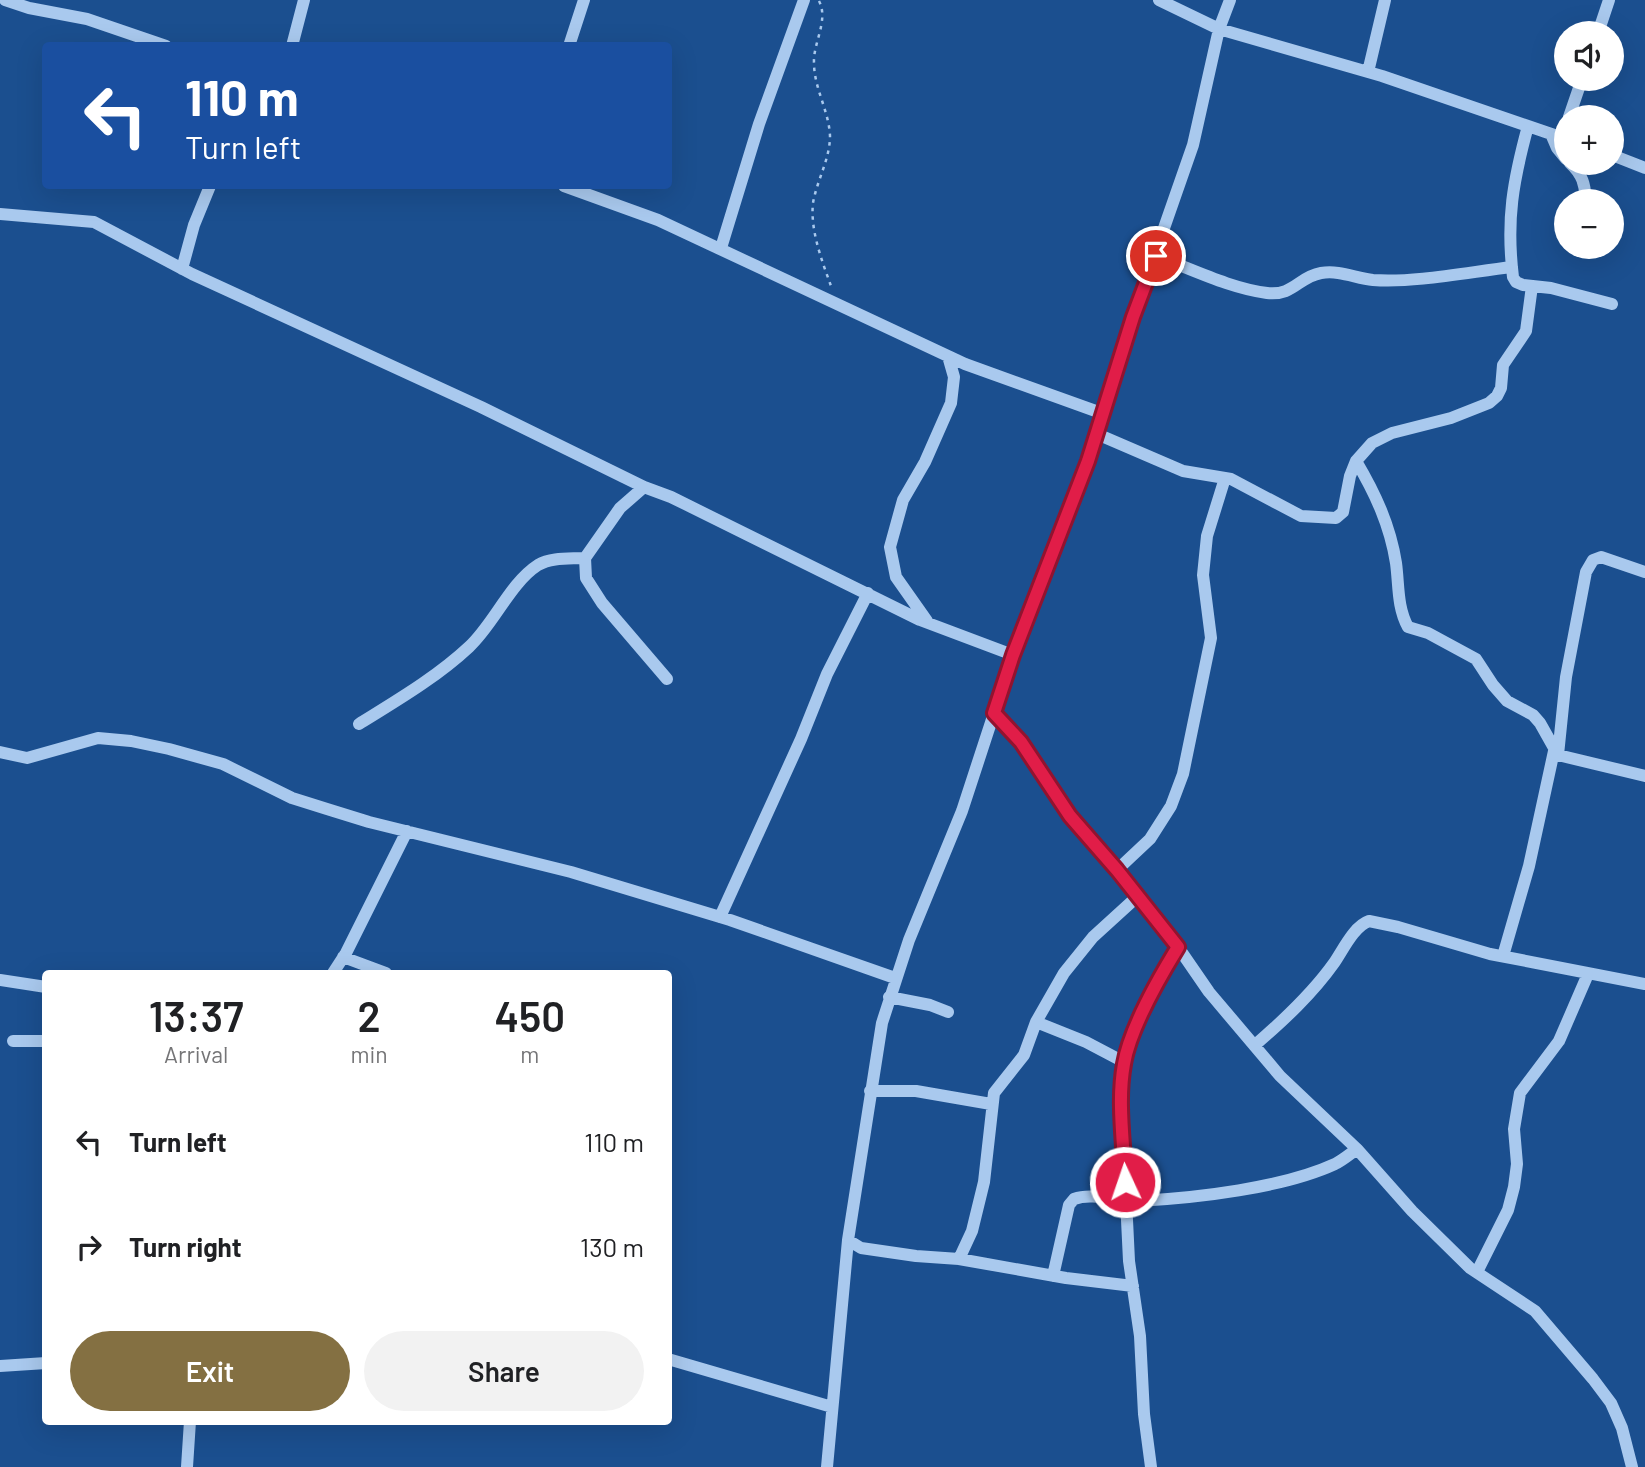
<!DOCTYPE html>
<html lang="en">
<head>
<meta charset="utf-8">
<style>
  :root { --surface:#fff; --page:#f2f2f2; --text:#202124; --muted:#757577; --accent:#847042 }
  body { margin:0; font-family:Barlow,sans-serif; background:var(--page); color:var(--text); height:100vh; display:flex; flex-direction:column; font-size:26px; white-space:nowrap }
  * { box-sizing:border-box; margin:0 }
  p { font-size:23px; color:var(--muted) }
  .icon { flex:none; width:38px; height:38px; fill:none; stroke:currentColor; stroke-width:2; stroke-linecap:round; stroke-linejoin:round }
  .map { position:relative; flex:1; overflow:hidden }
  .panel { position:absolute; left:42px; top:970px; width:630px; height:455px; display:flex; flex-direction:column; background:var(--surface); border-radius:7px; box-shadow:0 7px 28px #0002 }
  .panel>* { flex:none }
  .hud { position:absolute; left:42px; top:42px; width:630px; height:147px; border-radius:7px; box-shadow:0 7px 28px #0002; background:#1a4fa0; color:#fff; overflow:hidden }
  .tools { position:absolute; left:1554px; top:21px; display:grid; gap:14px }
  .tools a { display:grid; place-items:center; width:70px; height:70px; border-radius:50%; background:var(--surface); box-shadow:0 7px 28px #0002; font-size:35px }
  .pin { position:absolute; display:grid; place-items:center; width:60px; height:60px; color:#fff; margin:-30px; border:4px solid #fff; border-radius:50%; box-shadow:0 2px 7px #0007 }
  .me { position:absolute; width:77px; margin:-38px; rotate:357deg; stroke-linejoin:round; filter:drop-shadow(0 0 5px #0008) }
  .turn { display:flex; align-items:center; gap:24px; height:147px; padding:0 28px; font-size:32px }
  .turn .icon { width:91px; height:91px; stroke-width:2.5 }
  .turn b { display:block; font-size:49px; line-height:60px }
  .eta { display:flex; justify-content:space-evenly; align-items:center; height:119px; text-align:center }
  .eta b { font-size:42px; font-weight:600; line-height:49px }
  .cta { display:flex; gap:14px; margin-top:auto; padding:14px 28px }
  .cta a { flex:1; height:80px; border-radius:42px; background:var(--accent); color:#fff; font-size:28px; font-weight:600; line-height:80px; text-align:center }
  .cta a+a { background:var(--page); color:var(--text) }
  ul { padding:0; list-style:none }
  li { display:flex; align-items:center; gap:21px; height:105px; padding:0 28px }
  li div { flex:1 }
  li b { display:block; font-size:26px }
  li em { font-style:normal }
  .map>svg:first-child { display:block }
  .lines { fill:none; stroke-linecap:round; stroke-linejoin:round }
  .path { stroke:#a9c9ee; stroke-width:2.5; stroke-dasharray:3.5 5; stroke-linecap:butt }
  .minor { stroke:#a9c9ee; stroke-width:12 }
  .route-casing { stroke:#92132f; stroke-width:18 }
  .route { stroke:#e11d48; stroke-width:12 }
</style>
</head>
<body>
<div class="map">
<svg width="1645" height="1467" viewBox="0 0 1645 1467">
  <rect width="100%" height="100%" fill="#1b4f8f"/>
  <g class="lines">
    <path class="path" d="M819,1C829,20 813,43 814,63C814,88 829,111 830,136C830,159 817,180 813,203C810,230 822,261 831,286"/>
    <path class="minor" d="M5,0L29,8L87,19L166,46
      M1159,0L1219,29L1382,76L1566,139
      M1598,33L1609,0
      M292,46L304,0
      M569,46L584,0
      M1368,72L1385,0
      M1569,117L1582,79
      M1528,126C1513,181 1506,220 1513,277L1516,282L1523,285L1551,288L1612,304
      M1551,134L1557,148L1566,159
      M1612,155L1645,168
      M1570,163C1582,174 1586,185 1585,201
      M564,186L658,220L965,364L1104,414
      M0,214L94,222L192,274L481,407L644,487L671,497L920,620L1013,655
      M721,248L759,124L804,0
      M1156,256C1192,269 1229,288 1267,293C1294,296 1298,277 1321,273C1340,270 1355,278 1373,280C1415,283 1469,272 1512,267
      M182,269L194,225L210,186
      M1097,434L1183,471L1231,479L1301,516L1336,518L1343,512L1350,476L1356,461L1372,443L1392,433L1451,418L1489,403L1497,396L1501,388L1503,365L1526,331L1532,286
      M1356,461C1375,493 1390,525 1396,563C1399,585 1397,607 1408,627L1428,633L1476,659L1493,685L1507,701L1533,715L1540,723L1558,755L1645,776
      M644,487L620,508L585,558L586,578L602,603L667,679
      M927,621L896,577L890,547L903,500L925,462L951,403L954,377L948,356
      M994,713L1021,742L1070,816L1117,870L1178,947L1209,992L1280,1076L1357,1149L1412,1211L1470,1268L1535,1311L1593,1379L1611,1403L1622,1428L1632,1467
      M359,724C396,701 437,677 469,647C494,624 510,583 538,565C552,557 569,559 585,558
      M0,752L27,758L98,738L131,741L169,749L223,764L292,798L327,809L369,822L571,872L730,920L895,978
      M1558,755L1566,677L1586,572L1593,560L1601,557L1645,572
      M1117,870L1150,839L1171,806L1183,774L1211,638L1203,575L1207,536L1225,478
      M720,917L801,739L827,674L868,593
      M1503,956L1529,866L1554,751
      M343,957L386,973
      M333,973L346,953L407,831
      M0,980L46,987
      M889,997L930,1005L948,1012
      M1036,1022L1086,1042L1124,1062
      M13,1041H46
      M1255,1045C1284,1020 1312,994 1334,963C1343,950 1354,926 1369,921L1398,927L1490,954L1645,984
      M870,1091H916L991,1104
      M848,1240L861,1248L916,1256L959,1259L1066,1278L1133,1286
      M959,1259L972,1231L984,1182L994,1093L1024,1055L1036,1022L1064,973L1093,937L1138,896
      M1477,1272L1508,1210L1514,1187L1517,1164L1514,1129L1520,1093L1559,1041L1588,974
      M1053,1276L1069,1205L1074,1199C1093,1192 1118,1202 1138,1201C1196,1198 1283,1188 1335,1164C1343,1160 1350,1154 1357,1149
      M668,1359L832,1407
      M0,1366L46,1363
      M187,1467L190,1421
      M827,1467L848,1240L882,1023L909,940L962,811L1013,655L1088,462L1133,317L1193,145L1219,29L1230,0
      M1151,1467L1144,1414L1140,1336L1129,1261L1121,1096L1124,1062L1138,1026L1155,985L1178,947"/>
  </g>
  <g class="lines">
    <defs>
      <path id="route" d="M1125,1182C1124,1143 1117,1102 1124,1064C1130,1028 1159,978 1178,947L1117,870L1070,816L1021,742L994,713L1013,655L1088,461L1133,317L1156,256"/>
    </defs>
    <use href="#route" class="route-casing"/>
    <use href="#route" class="route"/>
  </g>
</svg>
<div class="tools">
<a><svg class="icon" aria-label="sound" viewBox="0 0 24 24"><path d="M4 9h4l5-4v14l-5-4H4zM17 9q2 3 0 6"/></svg></a>
<a>+</a>
<a>−</a>
</div>
<div class="pin" style="left:1156px;top:256px;background:#d93025"><svg class="icon" aria-label="arrive" viewBox="0 0 24 24"><path d="M6 21V4h12l-3 4 3 4H6"/></svg></div>
<svg class="me" style="left:1125px;top:1182px" viewBox="-20 -20 40 40"><circle r="17" fill="#e11d48" stroke="#fff" stroke-width="3"/><path d="M0-11L8 9 0 5-8 9z" fill="#fff"/></svg>
<div class="hud">
<div class="turn"><svg class="icon" aria-label="left" viewBox="0 0 24 24"><path d="M17 20v-9H6M10 6l-5 5 5 5"/></svg><div><b>110 m</b>Turn left</div></div>
</div>
<section class="panel">
<div class="eta">
<div><b>13:37</b><p>Arrival</p></div>
<div><b>2</b><p>min</p></div>
<div><b>450</b><p>m</p></div>
</div>
<ul>
<li><svg class="icon" aria-label="left" viewBox="0 0 24 24"><path d="M17 20v-9H6M10 6l-5 5 5 5"/></svg><div><b>Turn left</b></div><em>110 m</em></li>
<li><svg class="icon" aria-label="right" viewBox="0 0 24 24"><path d="M7 20v-9h11M14 6l5 5-5 5"/></svg><div><b>Turn right</b></div><em>130 m</em></li>
</ul>
<div class="cta"><a>Exit</a><a>Share</a></div>
</section>
</div>
</body>
</html>
